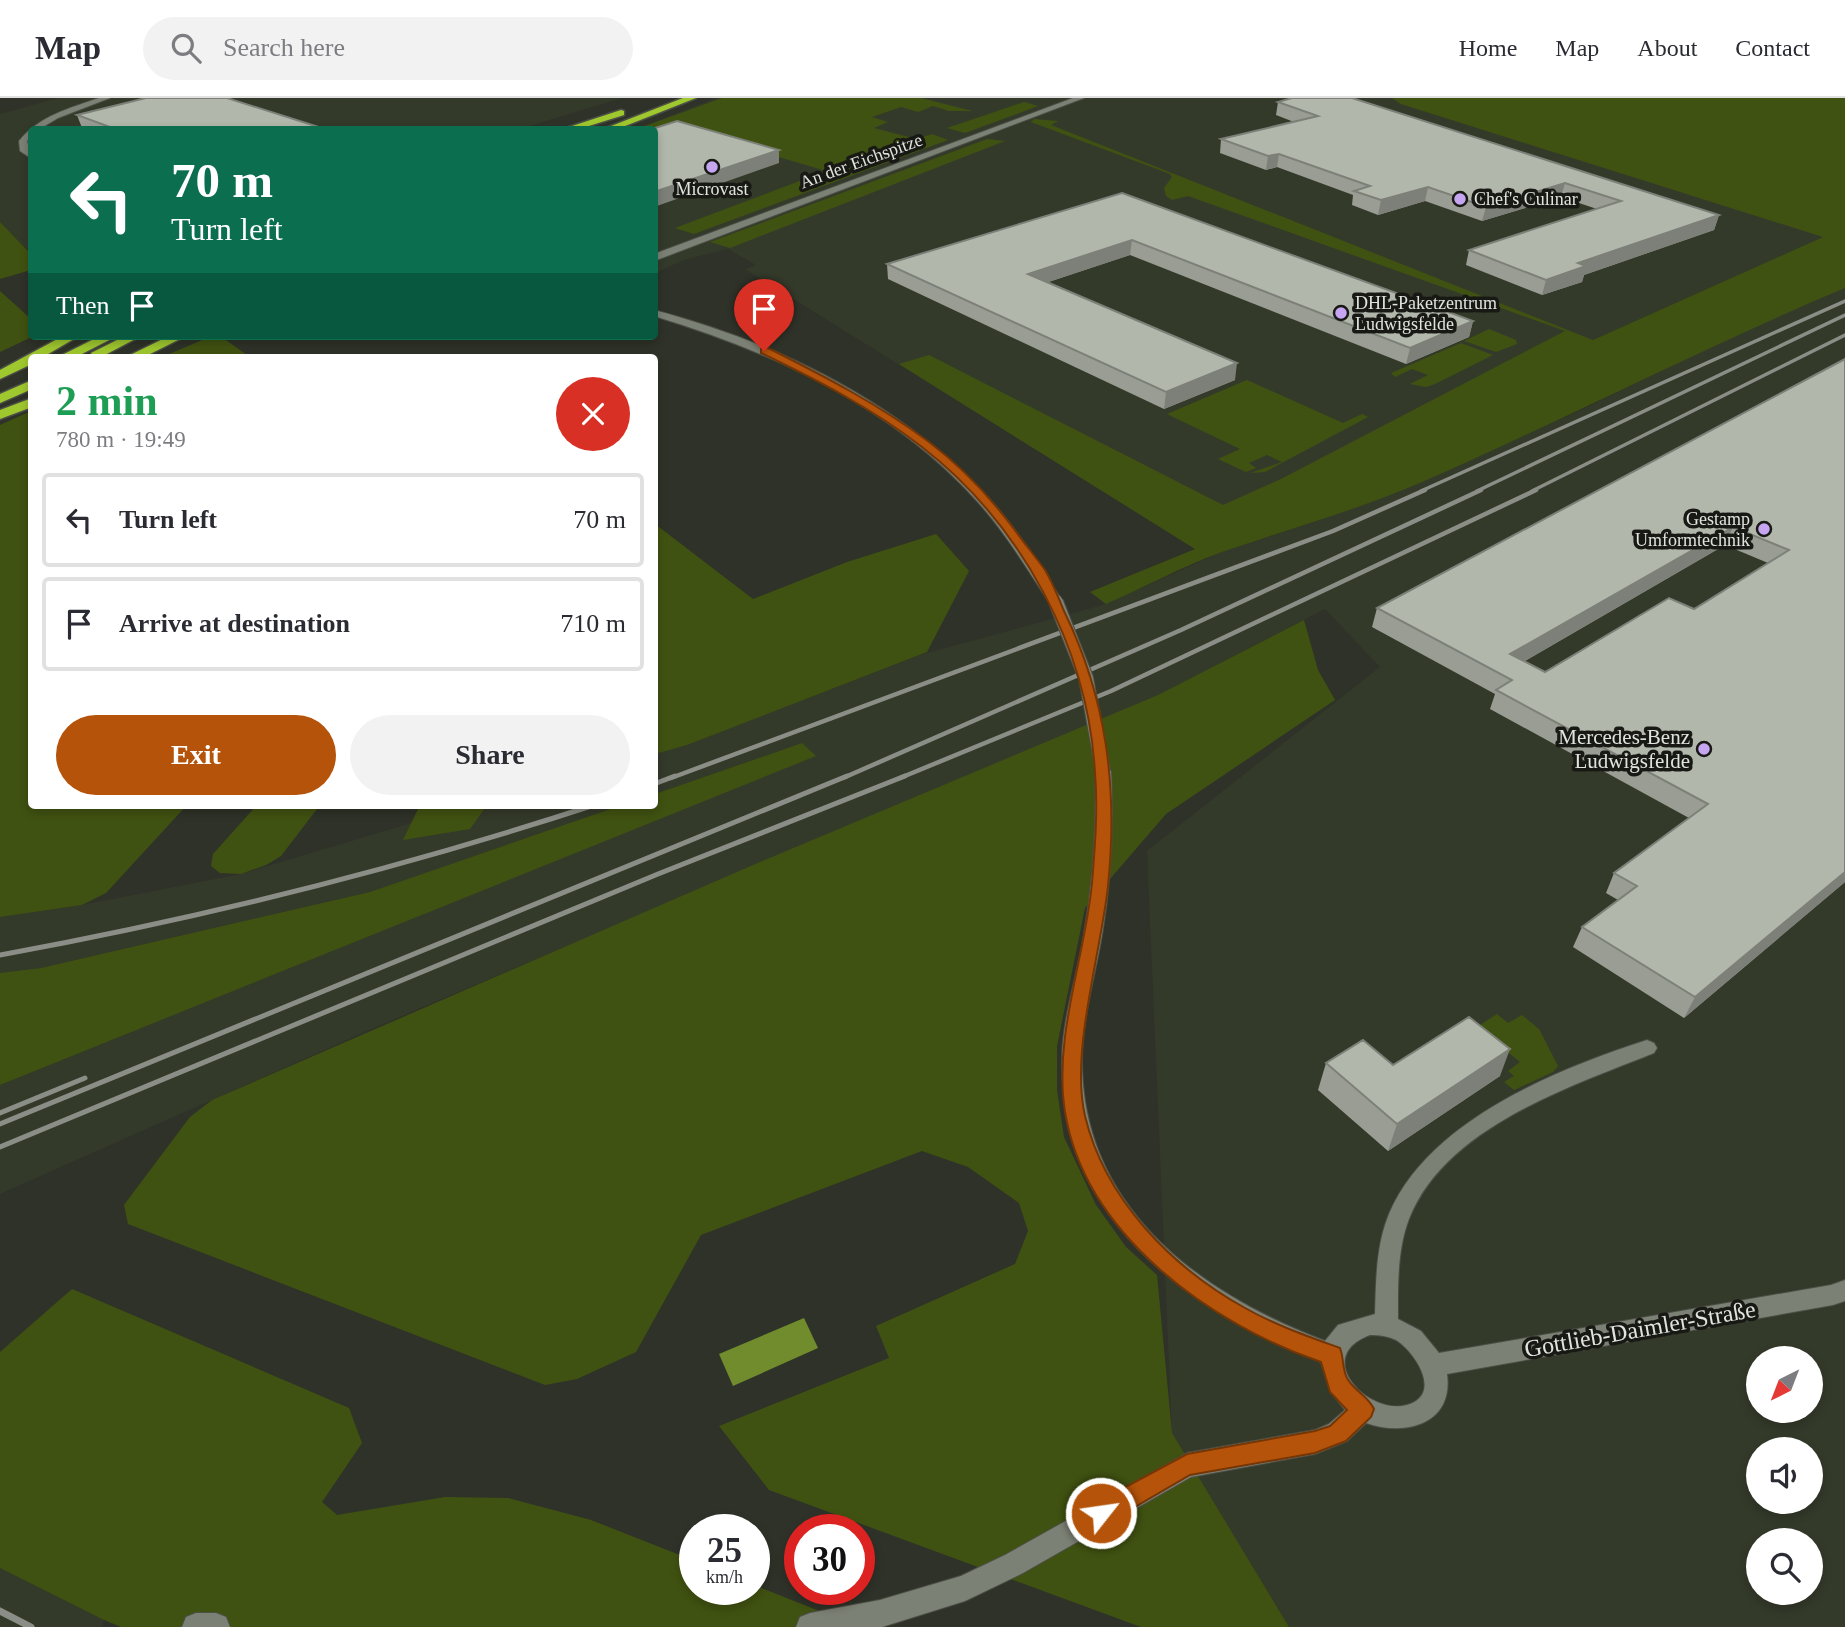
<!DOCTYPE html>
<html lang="en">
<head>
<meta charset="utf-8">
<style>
  :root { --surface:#fff; --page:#f2f2f3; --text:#2b2b33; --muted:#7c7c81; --line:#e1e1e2; --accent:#b45309 }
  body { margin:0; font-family:Georgia,serif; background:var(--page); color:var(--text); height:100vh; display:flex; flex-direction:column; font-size:26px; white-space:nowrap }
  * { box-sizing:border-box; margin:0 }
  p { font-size:23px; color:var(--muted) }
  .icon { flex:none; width:38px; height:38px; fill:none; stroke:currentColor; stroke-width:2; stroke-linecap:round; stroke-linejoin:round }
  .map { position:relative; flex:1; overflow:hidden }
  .side { position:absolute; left:28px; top:256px; width:630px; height:455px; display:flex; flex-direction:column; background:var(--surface); border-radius:7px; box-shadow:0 4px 10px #0003 }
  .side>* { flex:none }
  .top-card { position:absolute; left:28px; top:28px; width:630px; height:214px; border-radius:7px; box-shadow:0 4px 10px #0003; background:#0b6e4f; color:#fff; overflow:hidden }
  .needle { width:46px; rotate:222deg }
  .buttons { position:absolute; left:1746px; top:1248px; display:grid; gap:14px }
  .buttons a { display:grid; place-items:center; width:77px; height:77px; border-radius:50%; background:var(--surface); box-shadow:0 4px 10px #0003; font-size:35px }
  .speed { position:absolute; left:679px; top:1416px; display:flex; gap:14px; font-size:35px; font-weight:700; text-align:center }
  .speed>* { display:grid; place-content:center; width:91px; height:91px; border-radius:50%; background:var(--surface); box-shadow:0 4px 10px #0003; line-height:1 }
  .speed small { font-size:18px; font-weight:400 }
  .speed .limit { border:10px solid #d22; background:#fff; color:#111 }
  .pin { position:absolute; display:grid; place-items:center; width:60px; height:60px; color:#fff; margin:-72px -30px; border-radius:50% 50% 50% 0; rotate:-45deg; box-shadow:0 0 7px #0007 }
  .pin .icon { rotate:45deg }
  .me { position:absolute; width:77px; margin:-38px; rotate:60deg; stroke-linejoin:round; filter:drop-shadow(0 0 5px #0008) }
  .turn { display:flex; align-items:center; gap:24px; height:147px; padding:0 28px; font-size:32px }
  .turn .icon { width:91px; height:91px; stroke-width:2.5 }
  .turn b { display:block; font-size:49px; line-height:60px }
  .then { display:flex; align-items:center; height:66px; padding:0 28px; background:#0003; gap:14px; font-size:26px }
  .round { display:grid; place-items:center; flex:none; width:74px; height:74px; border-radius:37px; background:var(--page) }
  .headline { display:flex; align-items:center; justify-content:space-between; height:119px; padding:0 28px }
  h1 { font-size:42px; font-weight:600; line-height:52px; color:#1e9e55 }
  .cta { display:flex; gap:14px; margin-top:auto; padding:14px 28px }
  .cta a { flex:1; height:80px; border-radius:42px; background:var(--accent); color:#fff; font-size:28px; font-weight:600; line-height:80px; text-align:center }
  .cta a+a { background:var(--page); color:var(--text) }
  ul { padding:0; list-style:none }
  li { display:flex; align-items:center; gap:21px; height:94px; margin:0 14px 10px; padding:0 14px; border:4px solid var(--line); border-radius:7px }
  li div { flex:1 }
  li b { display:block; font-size:26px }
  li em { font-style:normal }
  header { display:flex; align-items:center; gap:42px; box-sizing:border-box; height:98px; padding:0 35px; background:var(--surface); border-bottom:2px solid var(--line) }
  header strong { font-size:33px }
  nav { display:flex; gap:38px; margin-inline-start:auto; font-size:24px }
  .search { width:490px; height:63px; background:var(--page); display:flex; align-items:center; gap:18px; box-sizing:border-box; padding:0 24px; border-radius:38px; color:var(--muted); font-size:26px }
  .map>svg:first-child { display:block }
  .built { fill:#343a2a; fill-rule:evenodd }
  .green { fill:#405211 }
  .water { fill:#708c2c }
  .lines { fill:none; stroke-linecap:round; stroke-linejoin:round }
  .street-casing { stroke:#4c4f46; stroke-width:2 }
  .highway-casing { stroke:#4c4f46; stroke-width:3 }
  .street { fill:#7c8175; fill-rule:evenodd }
  .highway { fill:#9fc82e; fill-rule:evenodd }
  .rail-far3 { stroke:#8b8e86; stroke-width:3.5 }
  .rail-far2 { stroke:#8b8e86; stroke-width:4.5 }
  .rail-far1 { stroke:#8b8e86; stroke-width:5 }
  .rail { stroke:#8b8e86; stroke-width:7 }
  .street-bridge-casing { stroke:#4c4f46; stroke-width:16; stroke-linecap:butt }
  .street-bridge { stroke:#7c8175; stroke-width:14 }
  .wall { fill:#999d93; fill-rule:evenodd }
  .shaded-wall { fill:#7d8078 }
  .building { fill:#b2b7ab; stroke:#7d8078; stroke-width:2; fill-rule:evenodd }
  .route { fill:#b45309; stroke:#753606; stroke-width:2 }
  .poi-dot { fill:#c6a6f0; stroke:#181915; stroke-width:2.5 }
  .labels { text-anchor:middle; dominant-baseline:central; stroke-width:7; stroke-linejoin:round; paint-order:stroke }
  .far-street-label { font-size:18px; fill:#e1e4de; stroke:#181915 }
  .far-poi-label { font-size:18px; fill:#e1e4de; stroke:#181915; text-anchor:start }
  .poi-label { font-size:21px; fill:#e1e4de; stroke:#181915; text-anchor:end }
  .near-street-label { font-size:24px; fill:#e1e4de; stroke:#181915 }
</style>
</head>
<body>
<header>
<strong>Map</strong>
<div class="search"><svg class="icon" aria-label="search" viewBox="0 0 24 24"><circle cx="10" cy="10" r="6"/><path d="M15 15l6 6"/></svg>Search here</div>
<nav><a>Home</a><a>Map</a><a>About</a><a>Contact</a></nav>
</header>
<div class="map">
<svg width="1845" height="1529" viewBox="0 0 1845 1529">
  <rect width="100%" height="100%" fill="#2f3228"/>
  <path class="built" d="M58,0H622L519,31L32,32L31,156L0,124V16Z
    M716,0H1845V129L1593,242L1195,451L745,171L756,167L728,151L684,162L655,175L654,32H633Z
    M1845,190V1529H1289L1172,1335L1147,753L1380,569L1325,511L1158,597L376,929L0,1096V987L815,658L802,645L655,696V656L687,647L920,557L1106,506L1219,455L1311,425L1418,385L1577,314L1750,230ZM1759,1260H1811V1312H1759ZM1759,1351H1811V1404H1759ZM1759,1442H1811V1494H1759Z
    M472,707H622L370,794L41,870L0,875V819L82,807L241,776Z
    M0,1470L104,1522L102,1529H0Z"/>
  <path class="green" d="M722,0H921L973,13H949L933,8L918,14L901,9L872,19L888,24L874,30L916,41L932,36L948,42L694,136L675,130L826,73L667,26L653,31L634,32Z
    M1392,0H1845V190C1702,250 1564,322 1422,384C1357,412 1289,431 1222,454C1183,468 1145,489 1106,506L1090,494L1195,451L899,266L929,257L1223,407L1281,381L1565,233L1188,98L1172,102L1166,98L1164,90L1172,79L1170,76L1031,24L1034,21L1058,23L1051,27L1593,242L1823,139L1401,6Z
    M1024,4L1038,8L965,35L947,30Z
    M987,41L1005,43L730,150L710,144Z
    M0,124L31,156V172L0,181Z
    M0,193L31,221L34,238L0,254Z
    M1489,231L1516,242L1517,246L1496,254L1464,243Z
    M212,238H220L250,259H162Z
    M1461,245L1493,257L1435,286L1426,289L1410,286L1428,277L1412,271L1395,279L1391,275Z
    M1247,282L1343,325L1362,316L1368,319L1265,374L1250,375L1282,364L1267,357L1249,365L1256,370L1246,374L1218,361L1240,351L1167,316Z
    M31,313L32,707H187L106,795L82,807L0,819V327Z
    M655,426L753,501L847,464L936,436L969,473L927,554L687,647L655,656Z
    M1304,522L1318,572L1335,602L1166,716L1085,810L1057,948V992L1064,1039L1096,1107L1126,1149L1157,1177L1172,1335L1289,1529H1141L769,1392L719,1328L889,1260L876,1228L1015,1166L1028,1133L1019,1105L968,1069L922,1053L701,1137L636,1254L577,1281L545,1287L128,1126L124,1107L190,1019L212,1002L760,764L1158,597Z
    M802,645L816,658L0,987V875L41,870L370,794L622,707H654L655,696Z
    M257,707H320L281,758L266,767L241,776L220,775L211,768L213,756Z
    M420,707H487L470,731L403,742Z
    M1497,916L1508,925L1522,917L1539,931L1558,968L1553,974L1514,992L1504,984L1514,978L1508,973L1520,964L1477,929Z
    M72,1191L349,1310L362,1345L322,1404L337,1417L445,1399L508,1400L591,1422L695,1463V1491H754V1487L860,1529H121L104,1522L0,1470V1254Z"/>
  <path class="water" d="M804,1220L818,1250L733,1288L719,1256Z"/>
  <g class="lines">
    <defs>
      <path id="street" d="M99,0H110L58,20L38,32H32V38L27,43L32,61L20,53L19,43C39,18 70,10 99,0Z
        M1073,0H1084L654,163V156Z
        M654,212C778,245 896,303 985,396C1016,429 1039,467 1063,504L1061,507H1051C1027,471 1006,435 977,403C892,308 775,255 654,218Z
        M1103,668L1111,673C1114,728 1111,783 1102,837C1095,878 1082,921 1082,963C1082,1110 1199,1195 1325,1243L1338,1227L1375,1216C1376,1183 1376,1147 1389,1116C1428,1023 1557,971 1647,942L1654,945L1657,950L1654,955C1570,989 1445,1029 1409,1121C1397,1152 1398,1188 1398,1221L1421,1233L1439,1255L1831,1187L1845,1182V1203L1833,1207L1447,1276C1454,1326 1405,1339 1366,1325L1347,1343L1315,1356L1191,1379L1023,1475L965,1503L882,1529H796L800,1519L810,1515L880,1502L961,1478L1005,1457L1187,1355L1315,1332L1329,1326L1345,1312L1331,1294L1321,1264C1186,1211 1061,1122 1062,963C1062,923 1076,882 1083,842C1093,786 1097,730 1095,673ZM1370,1237C1379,1237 1388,1238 1396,1242C1414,1253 1442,1294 1410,1306C1370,1321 1310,1259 1370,1237Z
        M196,1515H216L226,1519L230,1529H182L186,1519Z"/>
      <path id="highway" d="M683,0H696L615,32H601Z
        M621,12L624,13V17L576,32H560Z
        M63,238H79L43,259H32V266L0,281V272Z
        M100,238H117L76,259H58Z
        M125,238H141L103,258H93L91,255Z
        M169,238H186L144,259H126Z
        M32,282V291L0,305V296Z
        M32,300V309L0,321V312Z"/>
    </defs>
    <use href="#street" class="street-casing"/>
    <use href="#highway" class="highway-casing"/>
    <use href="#street" class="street"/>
    <use href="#highway" class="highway"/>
    <path class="rail-far3" d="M1421,393L1845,203
      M1477,393L1845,217
      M1532,393L1845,237"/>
    <path class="rail-far2" d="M671,680L1333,433L1425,392
      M843,680L1181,532L1481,392
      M900,680L1111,593L1536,392"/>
    <path class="rail-far1" d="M654,686L675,678
      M0,857C202,820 399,771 594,707
      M0,1015L85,980
      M0,1026L847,678
      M0,1049L658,776L905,678"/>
    <path class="rail" d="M0,1513L31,1529"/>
    <defs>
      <path id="street-bridge" d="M1056,504L1086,580L1103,673"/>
    </defs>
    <use href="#street-bridge" class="street-bridge-casing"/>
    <use href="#street-bridge" class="street-bridge"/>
  </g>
  <path class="wall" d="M1278,4L1719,117L1714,132L1584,177L1582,184L1542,197L1466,167L1469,152L1597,111L1561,99L1482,123L1425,103L1378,117L1352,107L1353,97L1277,69L1266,72L1220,55L1221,41L1294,24L1276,17Z
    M77,17L328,32H85L82,30Z
    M1122,95L1473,223L1469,239L1406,266L1130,157L1048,184L1235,282L1164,311L888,181L887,166Z
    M1845,261V784L1684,920L1573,849L1582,829L1618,802L1606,795L1614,775L1689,720L1490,611L1495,596L1372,529L1377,510ZM1725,447L1768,465L1694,511L1545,574L1525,563Z
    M1326,965L1393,967L1500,978L1388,1053L1318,992Z"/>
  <path class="shaded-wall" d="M779,52V65L654,109V94Z
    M1279,56L1277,69L1266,72L1268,58Z
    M1565,85L1561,99L1482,123L1486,109Z
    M1428,89L1425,103L1378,117L1381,102Z
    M1719,117L1714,132L1584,177L1582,184L1542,197L1546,182L1578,165Z
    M1132,142L1130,157L1028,191V176Z
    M1473,223L1469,239L1406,266L1410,250Z
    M1237,265L1235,282L1164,311L1166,294Z
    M1733,429L1725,447L1504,575L1510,556Z
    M1845,774V784L1684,920L1695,899Z
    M1510,951L1500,978L1388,1053L1397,1026Z"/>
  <path class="building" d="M146,0H227L328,32H118L77,17Z
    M1292,0H1352L1719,117L1578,165L1586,168L1546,182L1469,152L1621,103L1565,85L1486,109L1428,89L1381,102L1354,93L1370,88L1279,56L1268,58L1221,41L1318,18L1278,4Z
    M677,23L779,52L654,94V32H649Z
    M1122,95L1473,223L1410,250L1132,142L1028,176L1237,265L1166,294L887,166Z
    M1845,261V774L1695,899L1582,829L1637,788L1614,775L1708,706L1496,592L1512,582L1377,510ZM1733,429L1789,452L1694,511L1669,500L1545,574L1510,556Z
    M1469,919L1510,951L1397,1026L1326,965L1363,942L1393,967Z"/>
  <path class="route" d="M761,250H768C824,278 878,306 929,344C961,368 990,399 1014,431C1024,445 1035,458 1045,472C1053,485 1058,499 1064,513C1107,601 1118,691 1108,788C1101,855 1070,954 1085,1018C1105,1101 1171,1169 1245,1210C1275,1227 1307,1238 1340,1250C1344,1260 1342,1270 1347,1280C1354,1293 1368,1298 1374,1311L1371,1319L1346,1343L1315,1355L1190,1377L1109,1424L1101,1427L1092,1424L1089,1415L1092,1407L1187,1356L1315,1333L1330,1328L1347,1312L1330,1294L1321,1264C1212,1227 1085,1137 1065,1014C1053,938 1085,860 1092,785C1095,748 1098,712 1095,675C1088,549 1021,426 922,349C872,310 817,282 761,255Z"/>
  <g class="poi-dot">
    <circle cx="712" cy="69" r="7"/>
    <circle cx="1460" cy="101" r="7"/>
    <circle cx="1341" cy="215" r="7"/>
    <circle cx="1764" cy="431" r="7"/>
    <circle cx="1704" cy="651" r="7"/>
  </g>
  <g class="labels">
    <g class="far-street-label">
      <text transform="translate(861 63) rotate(-20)">An der Eichspitze</text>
    </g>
    <g class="far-poi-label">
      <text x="712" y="91" text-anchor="middle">Microvast</text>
      <text x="1474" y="101">Chef's Culinar</text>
      <text x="1355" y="205">DHL-Paketzentrum<tspan x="1355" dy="21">Ludwigsfelde</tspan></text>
      <text x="1750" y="421" text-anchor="end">Gestamp<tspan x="1750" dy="21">Umformtechnik</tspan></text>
    </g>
    <g class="poi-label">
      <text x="1690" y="639">Mercedes-Benz<tspan x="1690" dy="24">Ludwigsfelde</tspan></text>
    </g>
    <g class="near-street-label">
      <text transform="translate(1640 1231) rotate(-10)">Gottlieb-Daimler-Straße</text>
    </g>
  </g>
</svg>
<div class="buttons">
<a><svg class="needle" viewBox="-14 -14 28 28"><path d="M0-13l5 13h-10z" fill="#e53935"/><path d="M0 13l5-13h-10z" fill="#7c7c81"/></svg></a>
<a><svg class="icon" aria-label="sound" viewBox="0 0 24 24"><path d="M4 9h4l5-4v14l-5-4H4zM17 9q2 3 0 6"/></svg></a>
<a><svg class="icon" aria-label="search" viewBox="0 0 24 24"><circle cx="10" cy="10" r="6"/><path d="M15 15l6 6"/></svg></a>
</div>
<div class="speed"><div>25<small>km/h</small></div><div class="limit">30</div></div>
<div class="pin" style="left:764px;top:253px;background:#d93025"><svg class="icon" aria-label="arrive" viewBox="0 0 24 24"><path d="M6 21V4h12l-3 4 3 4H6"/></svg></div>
<svg class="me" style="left:1101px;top:1415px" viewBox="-20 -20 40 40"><circle r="17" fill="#b45309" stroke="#fff" stroke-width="3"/><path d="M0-11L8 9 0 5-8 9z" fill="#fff"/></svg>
<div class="top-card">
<div class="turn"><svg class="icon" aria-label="left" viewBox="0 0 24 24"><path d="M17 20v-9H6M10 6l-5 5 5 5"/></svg><div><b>70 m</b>Turn left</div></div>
<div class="then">Then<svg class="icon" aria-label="arrive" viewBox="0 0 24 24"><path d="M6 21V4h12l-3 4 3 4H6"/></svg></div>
</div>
<section class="side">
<div class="headline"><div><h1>2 min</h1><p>780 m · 19:49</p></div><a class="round" style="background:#d93025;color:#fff"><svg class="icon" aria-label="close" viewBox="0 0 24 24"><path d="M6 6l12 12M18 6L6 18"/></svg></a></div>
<ul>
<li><svg class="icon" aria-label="left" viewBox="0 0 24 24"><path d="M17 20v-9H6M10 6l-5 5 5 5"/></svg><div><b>Turn left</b></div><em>70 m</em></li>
<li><svg class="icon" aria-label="arrive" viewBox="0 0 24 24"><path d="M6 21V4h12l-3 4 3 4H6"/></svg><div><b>Arrive at destination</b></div><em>710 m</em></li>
</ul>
<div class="cta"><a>Exit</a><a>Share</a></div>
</section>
</div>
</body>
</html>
